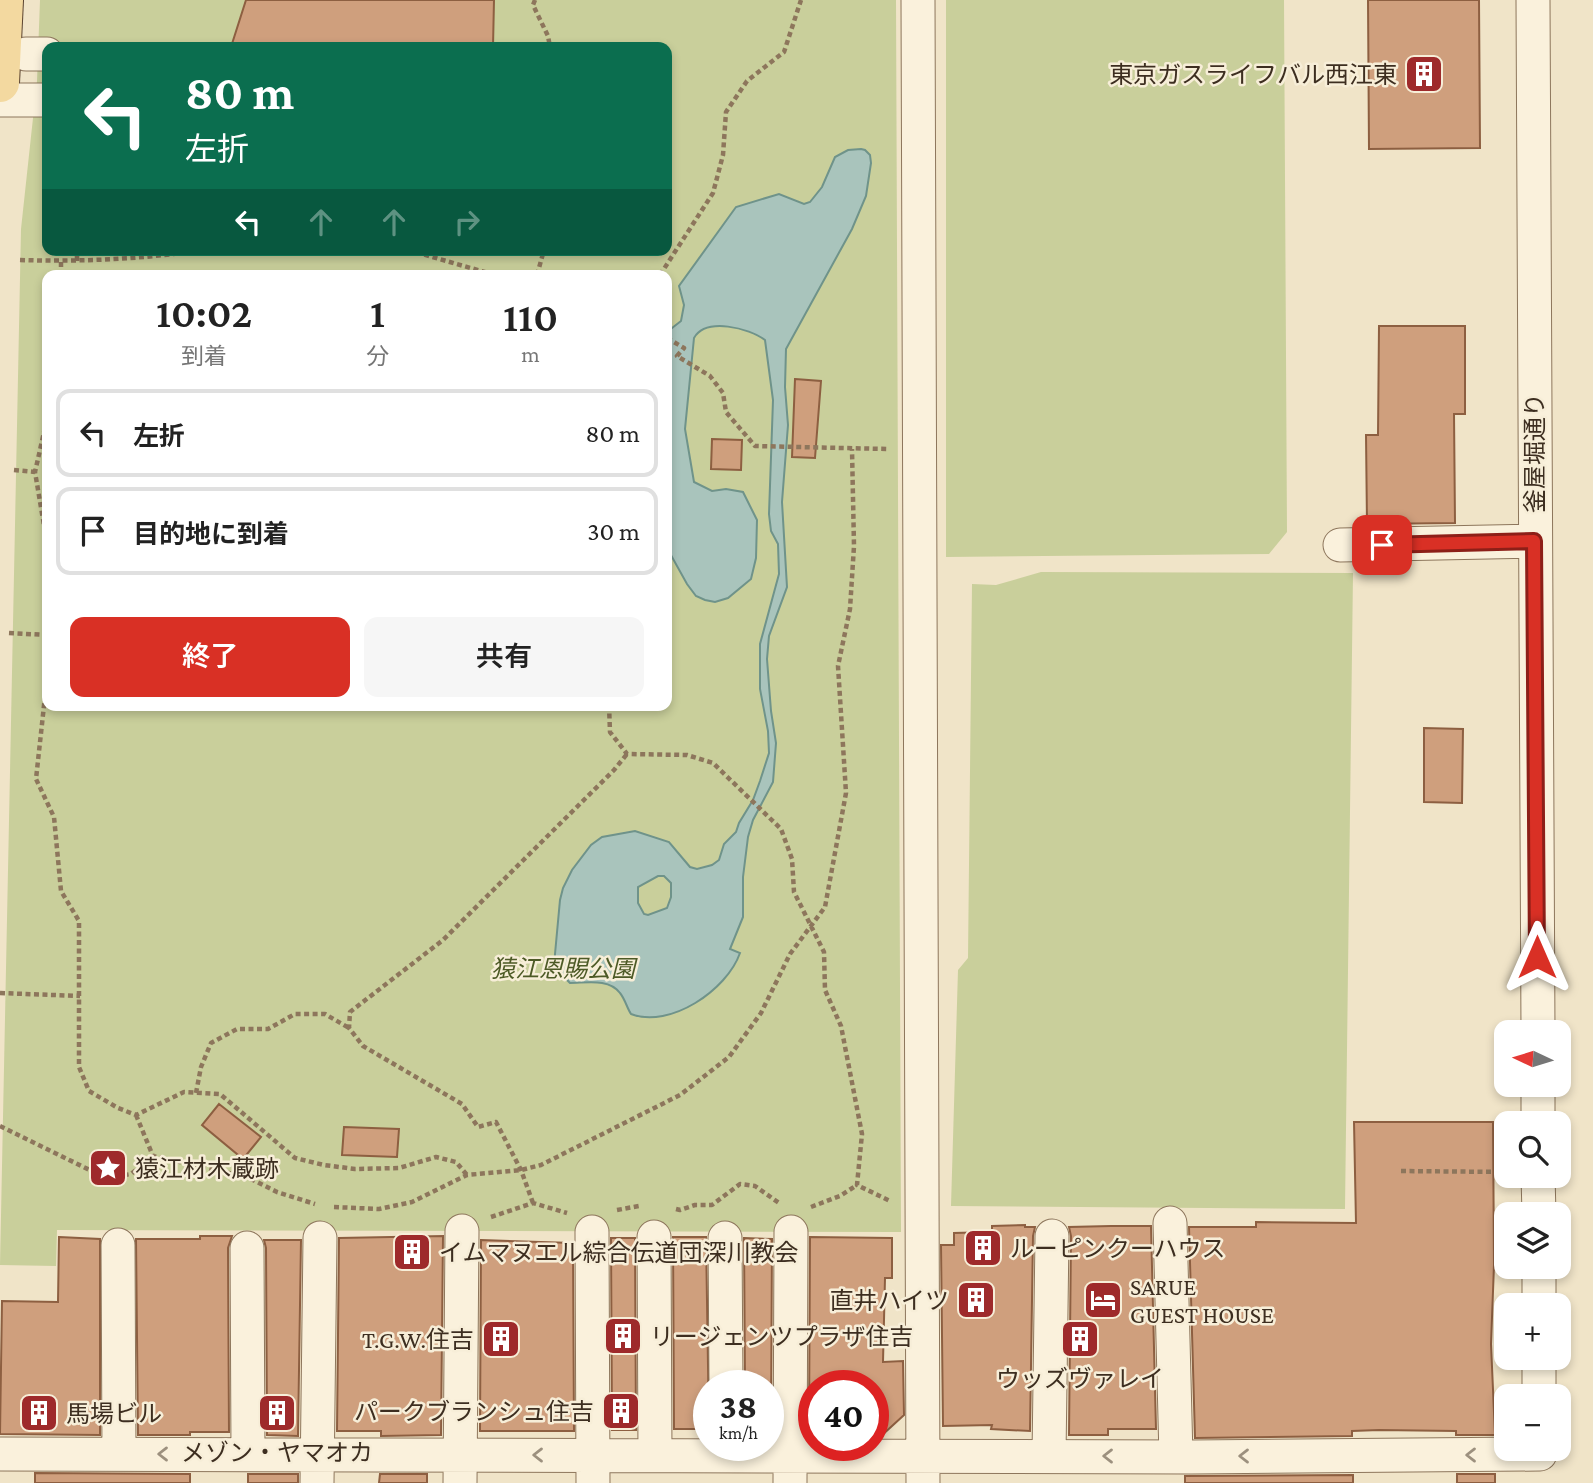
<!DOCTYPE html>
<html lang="ja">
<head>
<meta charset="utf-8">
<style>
  :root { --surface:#fff; --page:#f6f6f6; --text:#222; --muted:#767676; --line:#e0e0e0; --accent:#d93025 }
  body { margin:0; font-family:"Crimson Pro","Noto Sans JP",serif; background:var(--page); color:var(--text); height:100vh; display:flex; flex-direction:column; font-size:26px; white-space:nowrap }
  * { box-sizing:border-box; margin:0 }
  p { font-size:23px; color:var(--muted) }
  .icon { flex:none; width:38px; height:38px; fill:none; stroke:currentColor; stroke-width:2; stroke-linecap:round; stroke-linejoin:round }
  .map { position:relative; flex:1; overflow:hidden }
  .panel { position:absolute; left:42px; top:270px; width:630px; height:441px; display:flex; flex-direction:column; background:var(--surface); border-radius:14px; box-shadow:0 4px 10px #0003 }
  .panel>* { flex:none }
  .guide { position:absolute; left:42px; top:42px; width:630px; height:214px; border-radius:14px; box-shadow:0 4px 10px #0003; background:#0b6e4f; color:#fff; overflow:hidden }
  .needle { width:46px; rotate:274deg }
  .tools { position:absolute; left:1494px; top:1020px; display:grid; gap:14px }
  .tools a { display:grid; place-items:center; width:77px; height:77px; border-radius:14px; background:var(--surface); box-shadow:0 4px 10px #0003; font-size:35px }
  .speed { position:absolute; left:693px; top:1370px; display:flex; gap:14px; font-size:35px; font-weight:700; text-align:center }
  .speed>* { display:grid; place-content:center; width:91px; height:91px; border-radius:50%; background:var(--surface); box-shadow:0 4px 10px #0003; line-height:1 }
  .speed small { font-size:18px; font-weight:400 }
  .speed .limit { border:10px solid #d22; background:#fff; color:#111 }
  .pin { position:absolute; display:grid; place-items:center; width:60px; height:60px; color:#fff; margin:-30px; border-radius:14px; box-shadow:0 4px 10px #0006 }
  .me { position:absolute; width:77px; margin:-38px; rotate:0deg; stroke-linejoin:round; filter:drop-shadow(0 0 5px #0008) }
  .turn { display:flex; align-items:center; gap:24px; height:147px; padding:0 28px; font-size:32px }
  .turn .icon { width:91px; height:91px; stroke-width:2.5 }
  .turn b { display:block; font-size:49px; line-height:60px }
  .lanes { display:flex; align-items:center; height:66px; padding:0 28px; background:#0003; justify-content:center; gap:35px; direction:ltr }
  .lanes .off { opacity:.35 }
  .eta { display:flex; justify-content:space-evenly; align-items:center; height:119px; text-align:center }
  .eta b { font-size:42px; font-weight:600; line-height:49px }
  .cta { display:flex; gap:14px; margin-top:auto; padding:14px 28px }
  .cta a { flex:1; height:80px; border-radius:14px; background:var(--accent); color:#fff; font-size:28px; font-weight:600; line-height:80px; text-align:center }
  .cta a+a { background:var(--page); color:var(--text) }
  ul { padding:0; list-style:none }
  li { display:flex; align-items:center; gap:21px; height:88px; margin:0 14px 10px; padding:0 14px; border:4px solid var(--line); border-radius:14px }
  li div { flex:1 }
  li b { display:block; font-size:26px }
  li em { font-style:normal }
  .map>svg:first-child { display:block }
  .green { fill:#c9cf9b; fill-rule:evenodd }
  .water { fill:#a9c4bc; stroke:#6f938a; stroke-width:2; fill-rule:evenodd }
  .building { fill:#cf9f7d; stroke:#8d5f41; stroke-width:2 }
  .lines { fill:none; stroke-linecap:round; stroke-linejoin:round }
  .minor-casing { stroke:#8d765c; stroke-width:35 }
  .major-casing { stroke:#5b4430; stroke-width:40 }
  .path { stroke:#8d765c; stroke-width:4.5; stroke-dasharray:5 3.5; stroke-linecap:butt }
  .minor { stroke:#faf1dc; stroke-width:33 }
  .major { stroke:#f3d9a0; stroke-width:38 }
  .oneway { stroke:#9c907e }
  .route-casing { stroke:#8d1f18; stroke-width:18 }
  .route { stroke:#d93025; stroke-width:12 }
  .labels { text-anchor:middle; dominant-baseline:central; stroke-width:5; stroke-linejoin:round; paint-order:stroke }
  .poi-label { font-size:24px; fill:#3d2e20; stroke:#f7eed8; text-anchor:start }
  .street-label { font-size:24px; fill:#3d2e20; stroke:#f7eed8 }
  .park-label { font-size:24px; font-style:italic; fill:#4d5a26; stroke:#f7eed8 }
</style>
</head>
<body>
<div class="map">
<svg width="1593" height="1483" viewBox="0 0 1593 1483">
  <rect width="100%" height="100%" fill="#f0e4c8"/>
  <path class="green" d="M40,0H896L901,1232L57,1230L56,1266L0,1265L21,229L37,81ZM47,47H667V250H47ZM47,275H667V705H47Z
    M946,0H1284L1287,532L1269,554L946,557Z
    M1041,572L1353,573L1345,1209L951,1206L958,970L968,958L972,584L996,585Z"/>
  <path class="water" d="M861,149L865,150L870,155L871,163L866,196L852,229L786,349L785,387L788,425L782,502L787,587L769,636L767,659L771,711L776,743L773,782L753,820L748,837L743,877V917L730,949L740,953C727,990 670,1029 631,1014C627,1008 625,999 620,993C609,978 586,983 570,983C561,974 554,966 555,954L560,900L563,888L572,870L591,845L602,837L635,831L669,842L690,867L697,869L712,865L719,860L724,844L736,832L739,823L753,800L760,781L769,753L768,731L760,689V644L779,574L778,544L771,531L769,514L773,400L765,340C749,328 706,317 694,338L685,429L694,482L712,491L726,489L743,492L757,520L756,558L751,579L728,598L715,602L705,600L696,596L687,584L667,548V332L681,321L684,305L679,286L736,207L779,194L804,204L810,202L822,187L835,157L848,150ZM658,876H664L671,883V897L667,908L648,915L644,914L638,903V887Z"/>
  <path class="building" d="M246,0H494L493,47H231Z
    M1368,0H1479L1480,148L1369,149Z
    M1379,326H1465V414H1454L1455,523L1367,524L1366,435H1378Z
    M795,379L821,381L815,458L792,457Z
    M712,439L742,440L741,470L711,469Z
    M1424,728L1463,729L1462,803L1424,802Z
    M219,1104L261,1137L243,1159L202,1125Z
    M1354,1122H1493L1494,1265L1491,1344L1495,1435H1456V1431L1379,1430L1352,1431V1436L1195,1438L1189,1227H1256V1222L1356,1223Z
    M344,1127L399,1129L397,1157L342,1155Z
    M1025,1225V1227H1035L1033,1236L1030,1431L991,1429L992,1425L943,1426L941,1245H954V1233L992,1232V1226Z
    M1111,1226H1151L1156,1429H1108V1435H1069L1071,1236L1069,1227Z
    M200,1236H232L228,1248L229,1432H190V1435H138L136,1239H200Z
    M443,1236L441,1435L381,1436V1431H337L339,1238Z
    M59,1237L100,1239V1435L0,1434L2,1301L58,1302Z
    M673,1237H706L709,1429H674Z
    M810,1237L892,1238V1278H885L883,1362L903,1361L904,1415L880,1437H873V1386H814V1428H809Z
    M611,1238H635L636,1430H612Z
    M744,1238L772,1239L771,1428H768V1386H745Z
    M264,1240H301L298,1436L267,1435L266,1248Z
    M481,1240L573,1243L574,1431H480Z
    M35,1473L190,1474V1483H35Z
    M248,1474H298V1483H248Z
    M380,1474H427V1483H379Z
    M1457,1474H1495V1483H1457Z
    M1353,1475V1483H1185V1476Z"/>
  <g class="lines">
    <defs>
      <path id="minor" d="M918,0L923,1483
        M1533,0L1538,1032
        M26,54H47
        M0,100H47
        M1340,545L1534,541
        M1538,1085V1124
        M1538,1176L1539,1214
        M1170,1223L1176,1457
        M592,1232L593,1483
        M654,1237L655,1455
        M725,1238L726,1386
        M118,1245L119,1454
        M247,1248L248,1454
        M1539,1267V1306
        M1539,1358V1396
        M0,1454L1191,1457L1540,1454
        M1049,1456L1052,1236
        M317,1483L320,1238
        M460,1483L462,1231
        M790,1483L791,1232"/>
      <path id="major" d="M0,83L4,0"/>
    </defs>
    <use href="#minor" class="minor-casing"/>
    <use href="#major" class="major-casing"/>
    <path class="path" d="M535,0L533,5L548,36L550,47
      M408,250L495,275
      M20,260C82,262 143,259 204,250
      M77,261V250
      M61,262V275
      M537,275L544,250
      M660,275L713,193L723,155L726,112L747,81L784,52L801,0
      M667,338L684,348L677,356L710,376L723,393L726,412L755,446L887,449
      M47,419L35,472L47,543
      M14,470L35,472
      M9,633L47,635
      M47,678L36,779L54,817L61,891L79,921V1067L89,1091L118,1108L136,1115L184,1092L220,1094L295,1158L324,1165L355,1169L399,1168L436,1157L456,1162L467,1175
      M609,705L610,732L627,754L687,755L713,763L781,829L792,859L794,892L824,952L825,990L841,1026L862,1134L857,1185L890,1201
      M0,993L80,996
      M196,1093L201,1067L211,1043L237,1029H268L295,1014H325L349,1028
      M136,1115L153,1156
      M0,1126L106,1178L131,1174L153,1156L247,1177L277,1192L315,1204
      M1401,1171L1505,1172
      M533,1203L521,1170L496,1122L478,1127L462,1104L363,1046L349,1028L350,1012L443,940L614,770L627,754
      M334,1207L379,1209L412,1202L467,1175L521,1170L541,1165L680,1095L729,1057L761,1013L790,954L825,907L846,793L838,666L850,609L854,546L852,449
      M811,1207L840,1196L857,1185
      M676,1209L680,1210L695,1205H712L740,1184L755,1186L779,1203
      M617,1210L639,1206
      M491,1217L533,1203L567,1213"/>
    <use href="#minor" class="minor"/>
    <use href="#major" class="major"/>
  </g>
  <defs><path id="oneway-chevron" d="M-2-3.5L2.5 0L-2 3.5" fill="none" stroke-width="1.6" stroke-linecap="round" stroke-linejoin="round" transform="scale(1.75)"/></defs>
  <g class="oneway">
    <use href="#oneway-chevron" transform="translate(163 1454) rotate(-180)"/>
    <use href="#oneway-chevron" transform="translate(538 1455) rotate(180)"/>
    <use href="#oneway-chevron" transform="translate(1471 1455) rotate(180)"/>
    <use href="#oneway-chevron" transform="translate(1108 1456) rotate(-180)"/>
    <use href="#oneway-chevron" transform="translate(1244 1456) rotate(180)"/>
  </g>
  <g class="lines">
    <defs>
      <path id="route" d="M1382,545L1534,541L1537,957"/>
    </defs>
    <use href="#route" class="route-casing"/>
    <use href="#route" class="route"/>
  </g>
  <defs>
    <symbol id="building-square" viewBox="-11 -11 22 22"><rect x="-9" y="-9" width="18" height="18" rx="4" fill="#9e2a2b" stroke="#f7eed8"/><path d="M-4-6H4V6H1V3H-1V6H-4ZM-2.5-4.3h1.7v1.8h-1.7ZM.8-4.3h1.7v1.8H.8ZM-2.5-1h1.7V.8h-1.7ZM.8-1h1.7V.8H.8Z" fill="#fff"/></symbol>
    <symbol id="sight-square" viewBox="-11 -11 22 22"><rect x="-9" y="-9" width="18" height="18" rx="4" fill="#9e2a2b" stroke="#f7eed8"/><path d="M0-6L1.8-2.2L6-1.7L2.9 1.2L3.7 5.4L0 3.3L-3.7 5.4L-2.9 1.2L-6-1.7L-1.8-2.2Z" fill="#fff"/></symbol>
    <symbol id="hotel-square" viewBox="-11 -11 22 22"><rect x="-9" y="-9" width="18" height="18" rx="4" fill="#9e2a2b" stroke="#f7eed8"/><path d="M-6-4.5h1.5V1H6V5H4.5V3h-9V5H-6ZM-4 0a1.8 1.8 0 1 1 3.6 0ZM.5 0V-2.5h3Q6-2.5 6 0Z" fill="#fff"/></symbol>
  </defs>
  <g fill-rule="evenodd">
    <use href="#building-square" x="1402" y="52" width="44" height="44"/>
    <use href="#sight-square" x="86" y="1146" width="44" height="44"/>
    <use href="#building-square" x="961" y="1226" width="44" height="44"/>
    <use href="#building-square" x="390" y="1230" width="44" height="44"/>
    <use href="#building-square" x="954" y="1278" width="44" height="44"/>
    <use href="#hotel-square" x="1081" y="1278" width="44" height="44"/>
    <use href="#building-square" x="601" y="1314" width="44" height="44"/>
    <use href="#building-square" x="479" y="1317" width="44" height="44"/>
    <use href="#building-square" x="1058" y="1317" width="44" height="44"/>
    <use href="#building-square" x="599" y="1389" width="44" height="44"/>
    <use href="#building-square" x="17" y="1391" width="44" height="44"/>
    <use href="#building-square" x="255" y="1391" width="44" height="44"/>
  </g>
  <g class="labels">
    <g class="poi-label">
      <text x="1397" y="74" text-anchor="end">東京ガスライフバル西江東</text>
      <text x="135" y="1168">猿江材木蔵跡</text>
      <text x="1010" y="1248">ルーピンクーハウス</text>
      <text x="439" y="1252">イムマヌエル綜合伝道団深川教会</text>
      <text x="1130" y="1286">SARUE<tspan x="1130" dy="28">GUEST HOUSE</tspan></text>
      <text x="949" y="1300" text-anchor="end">直井ハイツ</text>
      <text x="650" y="1336">リージェンツプラザ住吉</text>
      <text x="474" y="1339" text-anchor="end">T.G.W.住吉</text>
      <text x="1080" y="1378" text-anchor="middle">ウッズヴァレイ</text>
      <text x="594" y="1411" text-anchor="end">パークブランシュ住吉</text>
      <text x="66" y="1413">馬場ビル</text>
      <text x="277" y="1452" text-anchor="middle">メゾン・ヤマオカ</text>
    </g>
    <g class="street-label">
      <text transform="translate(1534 453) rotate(-90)">釜屋堀通り</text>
    </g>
    <g class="park-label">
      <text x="563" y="968">猿江恩賜公園</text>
    </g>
  </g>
</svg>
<div class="tools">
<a><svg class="needle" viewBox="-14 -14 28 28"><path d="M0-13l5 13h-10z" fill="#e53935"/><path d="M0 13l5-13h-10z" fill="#767676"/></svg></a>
<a><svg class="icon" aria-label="search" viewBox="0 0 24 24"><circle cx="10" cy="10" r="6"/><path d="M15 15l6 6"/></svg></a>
<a><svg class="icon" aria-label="layers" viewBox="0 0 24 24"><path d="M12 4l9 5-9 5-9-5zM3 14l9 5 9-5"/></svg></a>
<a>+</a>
<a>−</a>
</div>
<div class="speed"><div>38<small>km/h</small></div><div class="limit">40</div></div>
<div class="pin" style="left:1382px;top:545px;background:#d93025"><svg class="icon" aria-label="arrive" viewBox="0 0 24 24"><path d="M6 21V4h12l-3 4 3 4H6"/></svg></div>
<svg class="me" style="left:1537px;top:957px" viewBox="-20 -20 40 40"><path d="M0-17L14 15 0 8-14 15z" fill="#d93025" stroke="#fff" stroke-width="4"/></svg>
<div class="guide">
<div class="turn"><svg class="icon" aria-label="left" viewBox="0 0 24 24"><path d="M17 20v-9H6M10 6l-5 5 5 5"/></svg><div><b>80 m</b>左折</div></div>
<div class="lanes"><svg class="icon" aria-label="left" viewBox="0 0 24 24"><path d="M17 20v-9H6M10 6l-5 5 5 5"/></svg><svg class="icon off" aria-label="ahead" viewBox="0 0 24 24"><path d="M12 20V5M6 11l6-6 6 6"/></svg><svg class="icon off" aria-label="ahead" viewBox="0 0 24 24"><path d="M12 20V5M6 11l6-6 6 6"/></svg><svg class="icon off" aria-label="right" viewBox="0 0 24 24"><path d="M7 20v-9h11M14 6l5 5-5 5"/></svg></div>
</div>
<section class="panel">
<div class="eta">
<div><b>10:02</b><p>到着</p></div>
<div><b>1</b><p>分</p></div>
<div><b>110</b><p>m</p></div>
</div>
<ul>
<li><svg class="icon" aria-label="left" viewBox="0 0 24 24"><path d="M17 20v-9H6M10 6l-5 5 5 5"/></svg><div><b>左折</b></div><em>80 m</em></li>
<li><svg class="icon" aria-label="arrive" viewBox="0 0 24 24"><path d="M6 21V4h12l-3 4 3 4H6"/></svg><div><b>目的地に到着</b></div><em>30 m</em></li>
</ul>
<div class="cta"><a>終了</a><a>共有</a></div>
</section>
</div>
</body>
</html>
